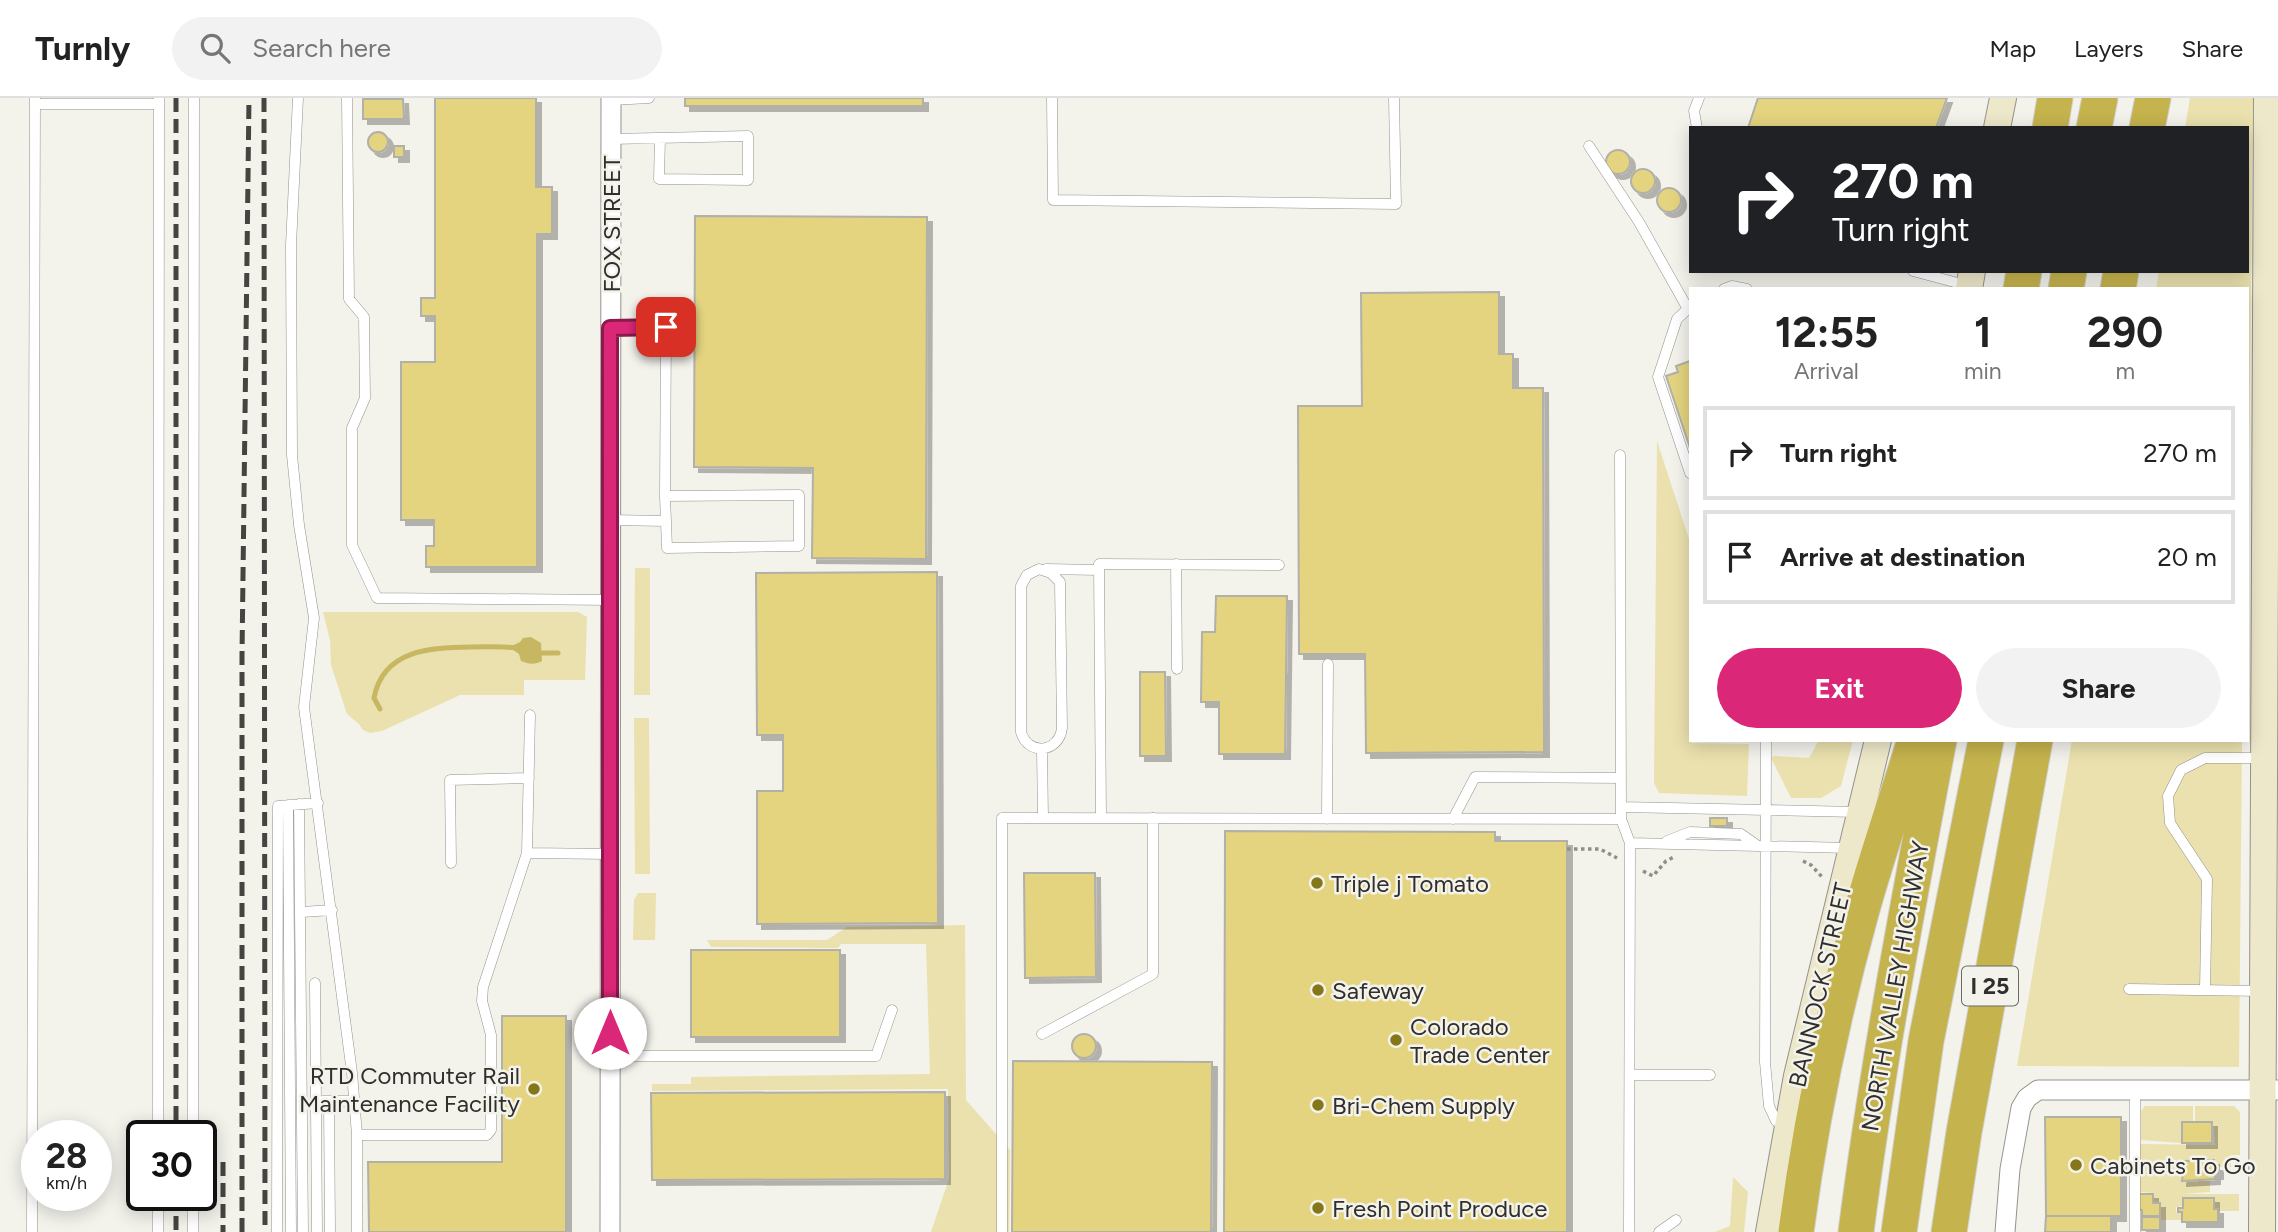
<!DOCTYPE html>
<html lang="en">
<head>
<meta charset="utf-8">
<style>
  :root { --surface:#fff; --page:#f2f2f2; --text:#222; --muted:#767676; --line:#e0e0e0; --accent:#db2777 }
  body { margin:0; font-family:Figtree,sans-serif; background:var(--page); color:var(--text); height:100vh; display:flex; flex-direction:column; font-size:26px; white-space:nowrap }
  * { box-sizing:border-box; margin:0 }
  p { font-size:23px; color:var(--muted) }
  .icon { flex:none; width:38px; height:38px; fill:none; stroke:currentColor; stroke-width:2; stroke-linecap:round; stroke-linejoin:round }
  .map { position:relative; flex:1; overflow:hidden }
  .details { position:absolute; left:1689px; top:189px; width:560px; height:455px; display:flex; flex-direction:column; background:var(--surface); border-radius:0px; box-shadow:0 4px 18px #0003 }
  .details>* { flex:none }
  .banner { position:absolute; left:1689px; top:28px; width:560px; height:147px; border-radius:0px; box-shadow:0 4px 18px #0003; background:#202124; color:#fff; overflow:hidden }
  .speed { position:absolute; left:21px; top:1022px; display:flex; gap:14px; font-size:35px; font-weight:700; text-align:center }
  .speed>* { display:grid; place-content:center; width:91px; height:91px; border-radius:50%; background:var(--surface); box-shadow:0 4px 18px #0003; line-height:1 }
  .speed small { font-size:18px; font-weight:400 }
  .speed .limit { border:4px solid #111; border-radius:10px; background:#fff; color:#111 }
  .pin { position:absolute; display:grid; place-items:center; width:60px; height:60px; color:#fff; margin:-30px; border-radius:14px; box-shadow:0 4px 10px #0006 }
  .me { position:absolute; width:77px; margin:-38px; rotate:0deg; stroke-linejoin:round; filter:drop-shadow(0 0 5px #0008) }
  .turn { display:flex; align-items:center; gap:24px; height:147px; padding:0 28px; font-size:32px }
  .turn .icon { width:91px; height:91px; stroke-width:2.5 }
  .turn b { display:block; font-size:49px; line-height:60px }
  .eta { display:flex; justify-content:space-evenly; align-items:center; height:119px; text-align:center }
  .eta b { font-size:42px; font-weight:700; line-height:49px }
  .primary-button { display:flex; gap:14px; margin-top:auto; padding:14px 28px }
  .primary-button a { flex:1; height:80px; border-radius:42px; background:var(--accent); color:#fff; font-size:28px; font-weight:700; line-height:80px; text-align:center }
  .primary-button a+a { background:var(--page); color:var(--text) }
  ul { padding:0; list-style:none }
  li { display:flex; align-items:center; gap:21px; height:94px; margin:0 14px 10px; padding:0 14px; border:4px solid var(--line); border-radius:0px }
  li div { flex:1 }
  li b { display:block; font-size:26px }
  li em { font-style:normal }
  header { display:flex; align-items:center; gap:42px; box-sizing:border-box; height:98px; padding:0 35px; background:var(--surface); border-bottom:2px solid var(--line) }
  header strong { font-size:33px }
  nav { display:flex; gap:38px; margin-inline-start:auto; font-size:24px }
  .search { width:490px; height:63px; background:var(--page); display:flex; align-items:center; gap:18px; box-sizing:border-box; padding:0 24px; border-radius:38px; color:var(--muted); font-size:26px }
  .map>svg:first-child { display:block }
  .green { fill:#eae1ae }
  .water { fill:#c7b762 }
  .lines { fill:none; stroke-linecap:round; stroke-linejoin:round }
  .stream { stroke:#c7b762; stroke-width:5 }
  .building { fill:#e4d47f; stroke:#b1b0a9; stroke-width:2; filter:url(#shadow) }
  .lane-casing { stroke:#93928c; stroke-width:11 }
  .street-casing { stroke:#93928c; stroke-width:21 }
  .secondary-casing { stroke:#93928c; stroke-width:28 }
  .highway-casing { stroke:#d1d1d1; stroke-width:37 }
  .path { stroke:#8f8e8a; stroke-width:3.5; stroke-dasharray:3.5 3.5; stroke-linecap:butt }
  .lane { stroke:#fff; stroke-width:10 }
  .street { stroke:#fff; stroke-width:19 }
  .secondary { stroke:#eee8ca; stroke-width:26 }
  .highway { stroke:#c5b34d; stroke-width:35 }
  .rail { stroke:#454441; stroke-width:5; stroke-dasharray:14 7; stroke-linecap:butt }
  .route-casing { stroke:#8e194d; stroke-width:18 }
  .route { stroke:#db2777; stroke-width:12 }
  .poi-dot { fill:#857619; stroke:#f3f2eb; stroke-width:2.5 }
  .labels { text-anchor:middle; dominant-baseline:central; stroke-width:5; stroke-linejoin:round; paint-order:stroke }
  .shield { fill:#f3f2eb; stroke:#6a6a66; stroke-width:2 }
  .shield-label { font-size:23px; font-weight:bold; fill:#302f2d }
  .street-label { font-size:24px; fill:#302f2d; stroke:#f3f2eb }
  .poi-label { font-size:24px; fill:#302f2d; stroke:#f3f2eb; text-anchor:start }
</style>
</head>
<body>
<header>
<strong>Turnly</strong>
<div class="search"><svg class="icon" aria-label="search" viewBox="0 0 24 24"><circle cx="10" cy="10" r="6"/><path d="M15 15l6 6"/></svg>Search here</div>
<nav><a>Map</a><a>Layers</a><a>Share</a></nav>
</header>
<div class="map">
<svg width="2278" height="1134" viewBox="0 0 2278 1134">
  <defs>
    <filter id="shadow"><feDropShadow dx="5" dy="5" stdDeviation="0" flood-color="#0004"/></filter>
  </defs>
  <rect width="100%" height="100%" fill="#f3f2eb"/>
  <path class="green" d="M2190,0H2253L2248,469L2247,191H2156L2159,173H2247V30H2185Z
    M1657,343L1690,444V642L1692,645L1749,646L1747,698L1659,695L1654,685Z
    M635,470H650V597H634Z
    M323,514H578L587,519L585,582H524V597H460L382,633L370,635L363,632L359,626L347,616L331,567L330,542Z
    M634,620H649L650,776H635Z
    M1819,642H1853L1841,688L1821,700H1791L1771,660L1774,658L1809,660Z
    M2072,642H2242L2239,969L2017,968Z
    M638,795H656L655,842H633L634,802Z
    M965,827L966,1002L1010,1052L1009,1134H931L949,1081L948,991L652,993V986H691V979L930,976L926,846H841L838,850L711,849L707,842H827L847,829Z
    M2145,1008H2193V1023H2181L2182,1045L2141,1042V1013Z
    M2195,1008H2234L2240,1014V1057H2231V1069H2219L2214,1062H2184V1079H2181V1083H2210V1094L2182,1096H2239V1113H2219V1110H2215V1100L2182,1099V1108L2176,1109V1115H2181V1122H2161V1105L2154,1104V1095L2140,1094L2139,1046L2215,1047L2213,1023H2195Z
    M1733,1079L1748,1094L1744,1134H1715L1730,1128Z"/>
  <path class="water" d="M531,539L541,545L542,563C535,567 528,566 521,563L519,556L512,551V548L520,544L523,540Z"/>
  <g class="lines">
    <path class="stream" d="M536,555H558
      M380,611L374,600C383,551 433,549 472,549C487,549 502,548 516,550"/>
  </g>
  <path class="building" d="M435,0H536V89H552V136H537V469H426V448H434V422H401V264H435V218H421V200H435Z
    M685,0H923V8H685Z
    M1758,0H1947L1936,30H1748Z
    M363,1H403L404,21H363Z
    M368 44a10 10 0 1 1 20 0a10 10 0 1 1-20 0Z
    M394,48H404V59H394Z
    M1606 64a12 12 0 1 1 24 0a12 12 0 1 1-24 0Z
    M1631 83a12 12 0 1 1 24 0a12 12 0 1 1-24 0Z
    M1657 102a12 12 0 1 1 24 0a12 12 0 1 1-24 0Z
    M695,118L927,119L926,461L812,460L813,370L694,369Z
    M1499,194V256H1513V290H1543L1544,654L1366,655L1365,556H1299L1298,308H1362L1361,195Z
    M1690,263V350L1666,278L1678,274L1676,268Z
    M937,474L938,825L757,826V693H783V637H757L756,475Z
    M1216,498H1287L1285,656H1219V604H1201L1202,534H1215Z
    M1140,574H1165L1166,658H1140Z
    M1710,720H1727V728H1710Z
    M1225,733L1495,734V743H1567V1134H1224Z
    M1024,775H1095L1096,879L1025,880Z
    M691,852H840V939H691Z
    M502,918H566V1134H369L368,1064H502Z
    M1072 948a12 12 0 1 1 24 0a12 12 0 1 1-24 0Z
    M1013,963L1212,964L1211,1134H1012Z
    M945,994V1081L652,1082L651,995Z
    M2045,1019H2121V1118H2046Z
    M2182,1024H2212V1045H2182Z
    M2214,1062V1068H2218V1076H2215V1081L2182,1083L2184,1063Z
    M2139,1096H2153V1105H2160V1118H2142V1112H2139Z
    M2183,1100H2214V1111H2218V1124H2182V1114H2178V1110H2183Z
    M2046,1118H2111V1134H2045Z
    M2142,1119H2160V1132H2142Z"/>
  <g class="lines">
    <defs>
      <path id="lane" d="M298,0L291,147L292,357L299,427L314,520L304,609L352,975L357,1037V1134
        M347,0L349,201L364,219L365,300L352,330V447L377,500L610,502
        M1052,0L1053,102L1396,106L1394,0
        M611,2L649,0
        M35,6H159
        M1697,30L1694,13L1699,0
        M611,41L748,38V82L659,81L660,40
        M1589,48L1639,124L1688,211
        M1913,173L1969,188
        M1724,191L1732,188L1747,191
        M1690,209L1677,221L1658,279L1690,375
        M610,230L666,229L665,398L799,397V448L667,450L665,398
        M1620,357L1621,721L1630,745L1629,1134
        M610,422L666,423
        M1176,466L1177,571
        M1039,471L1051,475L1060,484L1062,630C1059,655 1028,658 1021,634V488L1027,477Z
        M1046,471L1099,472
        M1766,642L1765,964L1769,1008L1776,1023L1788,1027
        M1042,651L1043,720
        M299,706L303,1134
        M288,707L291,1134
        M1621,709L1858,714
        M1101,720L1099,466L1279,467
        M1327,721L1328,566
        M1453,721L1475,679L1621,680
        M1667,743L1690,734L1741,736L1758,748
        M1630,745L1850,750
        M527,755L610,756
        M451,765L450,682L529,680
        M302,814L332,812
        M315,885L317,1134
        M2129,891L2262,893
        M2205,892L2207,781L2170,725L2168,698L2181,672L2205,660H2264
        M1042,936L1153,876V720
        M610,958H876L892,912
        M1630,977H1710
        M323,1003H354
        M329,1003L330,1134
        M357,1037H487L491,1032V937L482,903L483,889L527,755L530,617
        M158,1038L159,0
        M193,1038L194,0
        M32,1134L35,0
        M158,1134V1097
        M193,1134V1097
        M277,1134L278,708L318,705
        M1002,1134V720L1621,721
        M1659,1134L1676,1122
        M2135,1134V992"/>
      <path id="street" d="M610,1134L611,0
        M2005,1134L2010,1071L2021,1010L2027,1000L2038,992H2278"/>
      <path id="secondary" d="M1997,30L2003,0
        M1969,191L1972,173
        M1769,1134L1797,978L1878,642
        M2262,1134L2267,0"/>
      <path id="highway" d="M2050,30L2055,0
        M2094,30L2100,0
        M2147,30L2153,0
        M2021,191L2024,173
        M2066,191L2069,173
        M2118,191L2121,173
        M1796,1134C1810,1027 1832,919 1861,815C1877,757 1897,700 1915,642
        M1856,1134C1877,969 1908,806 1939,642
        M1899,1134L1926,943L1986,642
        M1949,1134L1964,1034L2035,642"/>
    </defs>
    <use href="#lane" class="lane-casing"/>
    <use href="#street" class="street-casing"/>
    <use href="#secondary" class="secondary-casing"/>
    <use href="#highway" class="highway-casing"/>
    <path class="path" d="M1567,751H1600L1617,760
      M1803,763L1811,767L1823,780
      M1643,773L1653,778L1666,763L1674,759"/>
    <use href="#lane" class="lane"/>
    <use href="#street" class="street"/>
    <use href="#secondary" class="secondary"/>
    <use href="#highway" class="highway"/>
    <path class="rail" d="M176,0V1038
      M264,0L265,1134
      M223,1064V1134
      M176,1097V1134
      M242,1134V558L249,0"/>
  </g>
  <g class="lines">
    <defs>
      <path id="route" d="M610,935V230L666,229"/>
    </defs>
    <use href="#route" class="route-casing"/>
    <use href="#route" class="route"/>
  </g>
  <g class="poi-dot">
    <circle cx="1317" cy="785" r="7"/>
    <circle cx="1318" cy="892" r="7"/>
    <circle cx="1396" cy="942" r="7"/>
    <circle cx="534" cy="991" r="7"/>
    <circle cx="1318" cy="1007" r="7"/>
    <circle cx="2076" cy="1067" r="7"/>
    <circle cx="1318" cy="1110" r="7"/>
  </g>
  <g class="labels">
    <rect class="shield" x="1962" y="868.5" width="56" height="39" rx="5"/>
    <g class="shield-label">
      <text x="1990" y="888">I 25</text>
    </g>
    <g class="street-label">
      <text transform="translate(611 126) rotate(-90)">FOX STREET</text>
      <text transform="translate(1820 887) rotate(-77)">BANNOCK STREET</text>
      <text transform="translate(1895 888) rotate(-80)">NORTH VALLEY HIGHWAY</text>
    </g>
    <g class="poi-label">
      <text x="1331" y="785">Triple j Tomato</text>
      <text x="1332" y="892">Safeway</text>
      <text x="1410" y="928">Colorado<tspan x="1410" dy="28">Trade Center</tspan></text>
      <text x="520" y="977" text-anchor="end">RTD Commuter Rail<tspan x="520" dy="28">Maintenance Facility</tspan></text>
      <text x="1332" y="1007">Bri-Chem Supply</text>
      <text x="2090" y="1067">Cabinets To Go</text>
      <text x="1332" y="1110">Fresh Point Produce</text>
    </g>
  </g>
</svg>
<div class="speed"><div>28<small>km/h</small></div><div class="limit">30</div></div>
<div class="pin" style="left:666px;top:229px;background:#d93025"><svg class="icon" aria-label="arrive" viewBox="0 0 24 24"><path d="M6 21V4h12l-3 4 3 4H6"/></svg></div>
<svg class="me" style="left:610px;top:935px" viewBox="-20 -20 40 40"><circle r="19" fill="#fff"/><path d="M0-13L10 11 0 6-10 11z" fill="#db2777"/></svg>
<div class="banner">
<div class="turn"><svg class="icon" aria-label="right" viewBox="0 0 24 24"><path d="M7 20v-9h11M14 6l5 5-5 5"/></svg><div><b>270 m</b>Turn right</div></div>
</div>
<section class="details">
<div class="eta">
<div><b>12:55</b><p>Arrival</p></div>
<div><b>1</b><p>min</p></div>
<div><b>290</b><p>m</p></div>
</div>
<ul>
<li><svg class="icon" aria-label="right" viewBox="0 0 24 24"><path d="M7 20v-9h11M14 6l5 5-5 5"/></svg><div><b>Turn right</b></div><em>270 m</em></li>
<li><svg class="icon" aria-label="arrive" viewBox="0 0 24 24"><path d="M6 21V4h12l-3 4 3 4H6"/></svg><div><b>Arrive at destination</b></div><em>20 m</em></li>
</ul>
<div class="primary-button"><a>Exit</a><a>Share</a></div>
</section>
</div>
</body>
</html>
